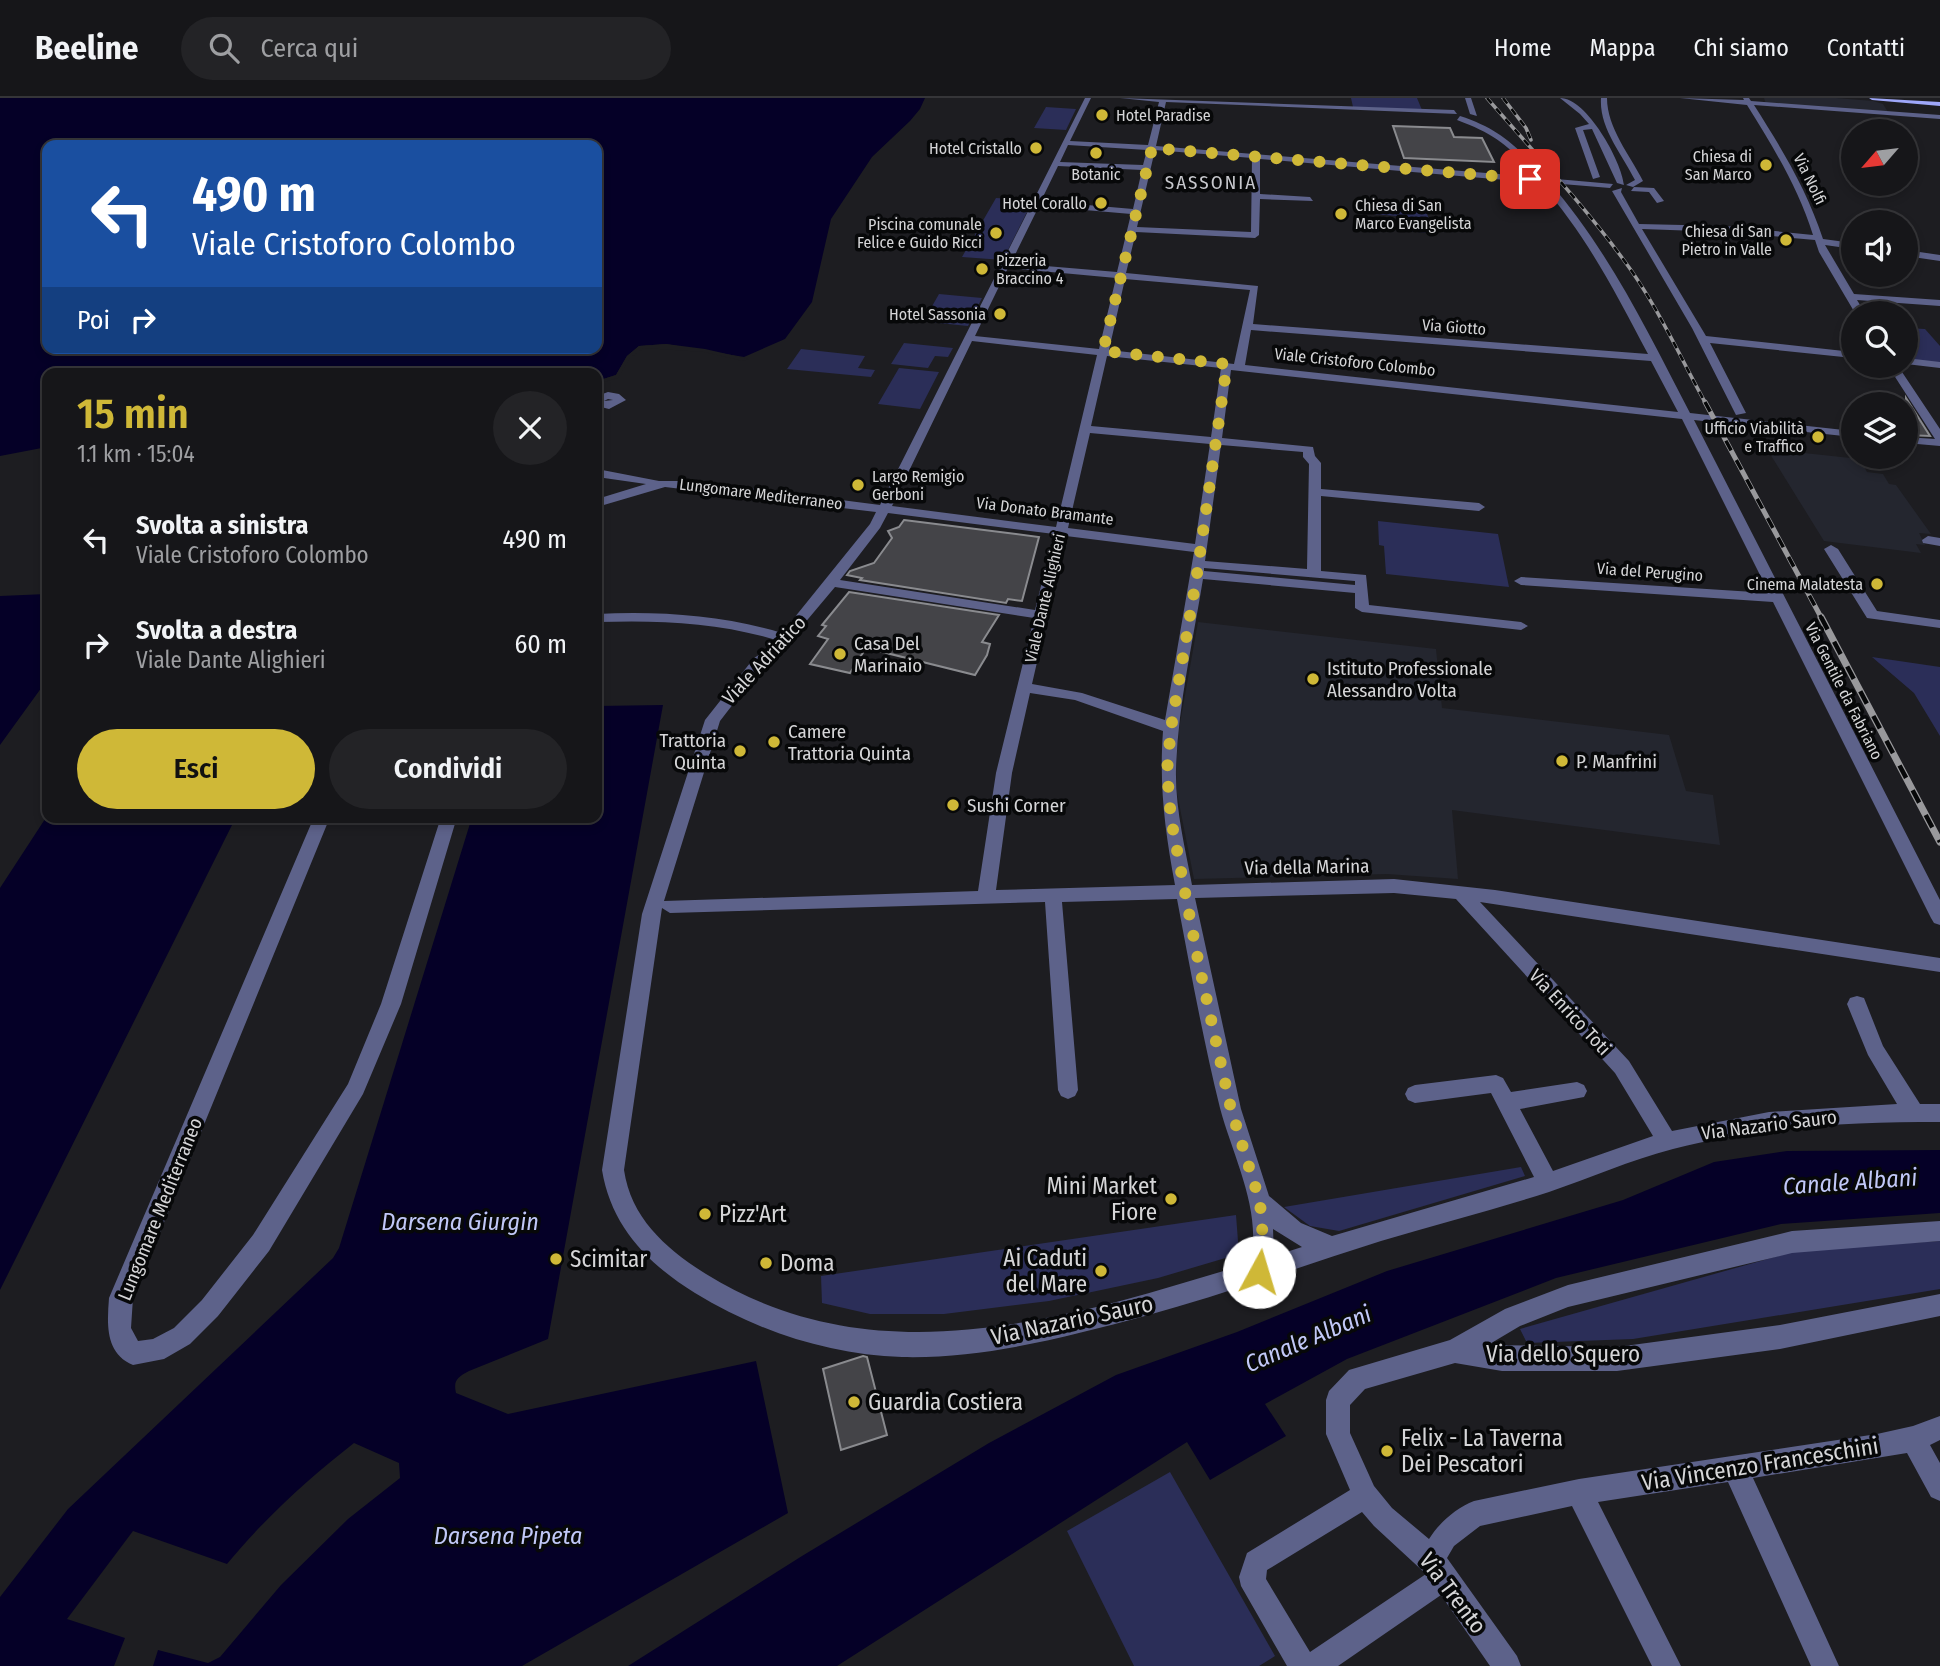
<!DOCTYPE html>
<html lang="it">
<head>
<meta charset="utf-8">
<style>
  :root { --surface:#161619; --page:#232326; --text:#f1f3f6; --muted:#9e9fa2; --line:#353538; --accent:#cfb837 }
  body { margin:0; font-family:"Fira Sans Condensed",sans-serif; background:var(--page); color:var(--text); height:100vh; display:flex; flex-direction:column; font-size:26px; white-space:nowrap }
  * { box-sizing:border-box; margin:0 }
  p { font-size:23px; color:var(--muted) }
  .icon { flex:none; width:38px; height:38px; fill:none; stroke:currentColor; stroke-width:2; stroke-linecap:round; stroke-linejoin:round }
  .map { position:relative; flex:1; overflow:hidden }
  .drawer { position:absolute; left:42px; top:270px; width:560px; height:455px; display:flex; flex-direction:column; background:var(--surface); border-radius:14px; box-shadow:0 4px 10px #0003,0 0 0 2px var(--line) }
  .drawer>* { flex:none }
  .guide { position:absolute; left:42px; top:42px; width:560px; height:214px; border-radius:14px; box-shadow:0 4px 10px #0003,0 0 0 2px var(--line); background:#1a4fa0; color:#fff; overflow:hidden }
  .needle { width:46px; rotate:242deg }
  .controls { position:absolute; left:1841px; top:21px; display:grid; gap:14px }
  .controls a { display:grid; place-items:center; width:77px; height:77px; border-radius:50%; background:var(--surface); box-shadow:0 4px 10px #0003,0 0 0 2px var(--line); font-size:35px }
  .pin { position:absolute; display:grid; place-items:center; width:60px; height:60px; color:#fff; margin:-30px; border-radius:14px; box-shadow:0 4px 10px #0006 }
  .me { position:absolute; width:77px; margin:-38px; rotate:6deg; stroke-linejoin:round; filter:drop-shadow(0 0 5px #0008) }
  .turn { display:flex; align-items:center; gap:24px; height:147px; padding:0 35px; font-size:32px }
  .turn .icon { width:91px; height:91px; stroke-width:2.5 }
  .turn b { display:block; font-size:49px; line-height:60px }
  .then { display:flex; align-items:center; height:66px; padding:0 35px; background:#0003; gap:14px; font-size:26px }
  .round { display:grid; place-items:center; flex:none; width:74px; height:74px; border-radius:37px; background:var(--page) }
  .head { display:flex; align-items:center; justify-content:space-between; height:119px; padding:0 35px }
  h1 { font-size:42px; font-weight:600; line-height:52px; color:var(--accent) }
  .cta { display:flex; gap:14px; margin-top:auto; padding:14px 35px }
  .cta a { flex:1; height:80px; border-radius:42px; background:var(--accent); color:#111; font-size:28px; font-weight:600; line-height:80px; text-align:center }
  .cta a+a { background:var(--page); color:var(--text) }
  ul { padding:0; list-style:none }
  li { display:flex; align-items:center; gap:21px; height:105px; padding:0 35px }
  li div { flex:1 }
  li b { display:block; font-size:26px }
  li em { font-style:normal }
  header { display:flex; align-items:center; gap:42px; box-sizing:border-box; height:98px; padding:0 35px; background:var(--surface); border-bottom:2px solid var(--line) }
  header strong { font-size:33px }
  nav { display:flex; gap:38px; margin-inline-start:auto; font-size:24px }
  .search { width:490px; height:63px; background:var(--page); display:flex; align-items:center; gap:18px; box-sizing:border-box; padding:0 24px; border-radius:38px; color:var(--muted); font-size:26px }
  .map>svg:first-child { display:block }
  .built { fill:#24262f }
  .green { fill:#2b2e58 }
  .water { fill:#050027; fill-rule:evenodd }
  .pier { fill:#1d1d21 }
  .building { fill:#444448; stroke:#8a8b8f; stroke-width:2 }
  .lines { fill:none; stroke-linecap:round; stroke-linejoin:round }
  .minor { fill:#5d628a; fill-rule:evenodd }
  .major { fill:#9ea7f9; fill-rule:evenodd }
  .rail-far2-casing { stroke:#99999c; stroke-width:3.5 }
  .rail-far1-casing { stroke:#99999c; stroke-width:5 }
  .rail-casing { stroke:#99999c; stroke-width:7 }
  .rail-far2 { stroke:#070809; stroke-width:2.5; stroke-dasharray:7; stroke-linecap:butt }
  .rail-far1 { stroke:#070809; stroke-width:3.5; stroke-dasharray:11; stroke-linecap:butt }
  .rail { stroke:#070809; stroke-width:4.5; stroke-dasharray:14; stroke-linecap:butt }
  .route { stroke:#cfb837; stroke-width:12; stroke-dasharray:0 21.6 }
  .poi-dot { fill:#cfb837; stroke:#070809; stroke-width:2.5 }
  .labels { text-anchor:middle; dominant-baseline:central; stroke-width:7; stroke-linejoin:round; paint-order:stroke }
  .far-poi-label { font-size:16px; fill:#d5d5d7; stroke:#070809; text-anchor:end }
  .far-street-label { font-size:16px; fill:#d5d5d7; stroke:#070809 }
  .far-quarter-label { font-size:19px; letter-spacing:2px; fill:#c7c8cd; stroke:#070809 }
  .poi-label { font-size:19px; fill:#d5d5d7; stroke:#070809; text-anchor:start }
  .street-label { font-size:19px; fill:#d5d5d7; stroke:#070809 }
  .near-poi-label { font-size:23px; fill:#d5d5d7; stroke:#070809; text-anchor:start }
  .near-street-label { font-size:23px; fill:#d5d5d7; stroke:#070809 }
  .near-water-label { font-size:24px; font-style:italic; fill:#c1c8f7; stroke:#070809 }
</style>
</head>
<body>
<header>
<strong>Beeline</strong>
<div class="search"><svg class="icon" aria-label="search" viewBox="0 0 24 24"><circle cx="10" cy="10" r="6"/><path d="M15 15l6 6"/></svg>Cerca qui</div>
<nav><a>Home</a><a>Mappa</a><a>Chi siamo</a><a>Contatti</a></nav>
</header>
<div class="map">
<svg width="1940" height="1568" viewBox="0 0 1940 1568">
  <rect width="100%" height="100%" fill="#1d1d21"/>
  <path class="built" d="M1764,0H1836L1873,3L1883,6L1888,14L1766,6Z
    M1767,351L1860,361L1867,374L1883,376L1889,386L1896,387L1931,436L1919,435L1925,447L1916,446L1921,455L1824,443Z
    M1198,524L1436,551L1442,610L1669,637L1686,693L1713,697L1720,747L1452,712L1458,781L1387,776L1194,781L1177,695L1176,670L1179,631Z"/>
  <path class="green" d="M1351,0H1417L1422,12L1353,9Z
    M1046,9L1076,11L1066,32L1034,30Z
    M996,100L1033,102L1003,162L962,159Z
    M1370,107L1425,109L1433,135L1401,133L1397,118L1373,116Z
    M939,196L982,200L968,228L918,223L921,217H927Z
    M1906,230L1925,231L1940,248V265L1906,262Z
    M904,245L953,250L948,259L935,258L928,270L891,266Z
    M801,251L865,258L858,270L875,272L871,279L787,271Z
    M899,270L939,274L920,311L878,306Z
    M1378,423L1498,436L1509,489L1386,476L1384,448L1379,447Z
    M1872,559L1940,569V638L1914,595Z
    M1521,1069L1525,1078L1339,1133L1310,1128L1284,1109Z
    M1236,1117L1239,1156L1158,1180L1049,1203L944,1216H870L822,1205L821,1178Z
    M1940,1143V1191L1633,1241L1527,1245L1520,1231L1799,1152Z
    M1170,1374L1275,1558L1259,1568H1134L1067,1433Z"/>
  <path class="water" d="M0,0H925L920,11L910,23L872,59L831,121L812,204L785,241L744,259L666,246L639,248L627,258L616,277L597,283V275H47V349L0,358ZM47,47H597V250H47Z
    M47,496V582L0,647V498Z
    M663,607L548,1241L469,1273C458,1279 453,1282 456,1295L508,1316L756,1263L788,1415L522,1568H153L158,1552L208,1565L220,1559L281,1487L348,1421L400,1380L399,1365L354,1345C308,1381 264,1421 227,1466L133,1433L67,1521L125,1540L114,1568H0V1499L68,1411L333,1160L339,1150L472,719H597V608Z
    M47,718L236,719L0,1192V790Z
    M1940,1052V1115L1781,1126L1556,1180L1347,1261L1265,1306L1286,1338L1210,1382L1187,1344L837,1568H628L802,1458L989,1345L1116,1277L1237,1234L1387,1173L1623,1102L1714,1064L1787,1053Z"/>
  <path class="pier" d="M666,246L705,251L749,261L743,263L704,254L644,250L630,260L618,280L597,286V283L616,277L627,258L639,248Z"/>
  <path class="building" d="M1393,28L1450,30L1454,39L1482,40L1494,64L1404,60Z
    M1906,300L1930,338L1906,337Z
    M904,422L1039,439L1022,503L1008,501L1006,505L860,482L862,480L847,477L850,473L874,465L892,440L888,433L899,429Z
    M849,494L999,517L982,544L990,546L987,557L975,577L866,550L850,575L810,566L828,541L818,538L826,528L822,527Z
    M863,1258L867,1259L887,1337L841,1352L823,1271Z"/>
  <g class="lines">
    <path class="minor" d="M1085,0H1091L1070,43L1148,47L1159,4L1120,0L1454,12L1457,16L1166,4L1156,48L1536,79C1509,48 1497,37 1457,22L1460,18C1500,31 1518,49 1545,80L1613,86L1610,90L1550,85C1609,153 1649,236 1690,315L1853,333V339L1694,322L1940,802V827L1934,825L1931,820L1773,504L1521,487L1514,483L1521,479L1769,495L1682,321L1231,272L1222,340L1313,349L1315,358L1321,365V391L1479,405L1485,409L1479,413L1321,398V473L1366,477L1369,507L1521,524L1528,528L1521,532L1362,514L1355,510V495L1203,481C1193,543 1178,607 1176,671C1175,710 1185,749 1192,787L1394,781L1495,792L1940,860V874L1480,804L1629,963L1672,1033L1769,1014L1897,1006L1868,957L1847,906L1850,900L1857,898L1864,900L1883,948L1920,1006H1940V1024C1850,1024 1760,1028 1673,1051C1630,1062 1590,1080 1549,1094C1493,1112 1437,1126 1381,1143C1302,1168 1225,1196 1145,1218C1066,1239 984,1261 902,1259C829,1257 757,1233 695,1195C648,1166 611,1128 602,1072L642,816L705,622L754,560L767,552L776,542C717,524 657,522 597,524V516C659,513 722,517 782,535L870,426L876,414L665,389L597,409V401L646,386L597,379V371L659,383H695L880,407ZM1068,47L1147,52L1143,67L1060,64ZM1155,52L1252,60L1251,134L1137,129ZM1260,61L1540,85C1587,138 1615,194 1648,256L1253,226L1258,188L1126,175L1136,134L1255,140L1259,137L1260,101L1313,103L1310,99L1260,96ZM1058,68L1142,72L1133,111L1041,103ZM1039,108L1131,116L1117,174L1011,165ZM1008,170L1116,180L1099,251L975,238ZM1125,181L1250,192L1234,266L1109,252ZM1251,232L1651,263L1678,314L1245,267ZM972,243L1097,257L1056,429L892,408ZM1107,258L1221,270L1211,339L1091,328ZM1090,335L1210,346L1195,446L1068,430ZM1221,347L1303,354V359L1309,366L1307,471L1205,463ZM888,415L1054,436L1035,512L840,482L880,430ZM1066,438L1194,454L1165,622L1082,595L1032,586ZM1204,470L1355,483V487L1204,473ZM835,489L1034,520L996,675L978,793L664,803L720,623L764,566L777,558ZM1030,595L1075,602L1163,633C1159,688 1165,733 1175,787L996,792L1012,675ZM1394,795L1456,801L1615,975L1653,1038L1553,1073L1520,1011L1584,999L1587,993L1584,987L1577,984L1511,994L1503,980L1496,977L1415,987L1408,990L1405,996L1408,1002L1415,1005L1491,995L1534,1079L1332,1138L1301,1125L1269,1098L1241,1011L1195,800ZM1177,801C1190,870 1203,941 1220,1010C1233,1059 1263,1114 1250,1165C1071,1219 879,1283 706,1176C666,1151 631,1120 624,1072L662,810L670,815L1045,804L1058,992L1061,998L1068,1001L1075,998L1078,992L1062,804ZM1273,1131L1302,1149L1274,1158Z
      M1465,0H1471L1477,18L1470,16Z
      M1560,0C1587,0 1622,64 1624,87L1617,85L1592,31L1583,32L1600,79L1593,81L1575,30L1589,26L1580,16Z
      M1601,0H1607C1607,30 1630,57 1643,83L1633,89L1626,87L1635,82C1622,56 1599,30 1601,0Z
      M1680,0L1744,2L1743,0H1749L1751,3L1940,17V21L1754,7C1782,51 1807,92 1823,141L1853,145V151L1825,147L1854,196L1940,202V208L1857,202L1865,215H1855L1819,154L1815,142L1726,134L1642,131L1706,238L1853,254V260L1710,245L1746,315L1736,317L1692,230L1612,93L1622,90L1621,94L1639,126L1726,128L1813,137C1798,89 1773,49 1747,7Z
      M1634,89L1654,90L1664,103L1657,105L1649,94L1631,93Z
      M1906,152L1940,157V163L1906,158Z
      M1906,260L1940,264V270L1906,266Z
      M1888,268H1898L1940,331V348L1906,345V339L1935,341Z
      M608,294L619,296L626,302L609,311L597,308V298ZM608,301L613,302L604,303Z
      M1928,438L1940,440V448L1923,445L1922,442Z
      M1831,447L1838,451L1877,513L1940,522V530L1867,520L1824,451Z
      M314,719H330L133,1200L131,1230L138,1243L153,1241L174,1230L202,1202L253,1137L348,986L381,906L441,719H457L401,906L363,996L269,1153L218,1218L190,1246L164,1261L133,1267C105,1255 107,1226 109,1200Z
      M1940,1123V1143L1792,1155L1568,1209L1520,1228L1488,1247L1617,1249L1780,1227L1940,1196V1218L1780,1251L1617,1273H1502L1455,1265L1365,1291L1350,1307V1335L1374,1388L1392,1410L1429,1441C1439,1425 1456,1410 1474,1403L1579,1381L1877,1336L1913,1328L1940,1318V1342L1930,1347L1940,1365V1403L1931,1399L1907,1355L1753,1380L1839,1568H1811L1728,1384L1598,1404L1681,1568H1652L1572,1408L1480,1428L1454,1448L1447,1460L1517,1558L1521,1568H1490L1441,1497L1338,1568H1287L1241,1488L1239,1479L1247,1455L1350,1392L1326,1336V1302L1329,1293L1349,1272L1450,1242L1505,1211L1568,1187L1792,1133ZM1362,1414L1374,1428L1426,1476L1310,1554L1266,1481L1267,1472Z"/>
    <path class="major" d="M1869,0L1940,4V8L1872,2Z"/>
    <defs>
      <path id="rail-far2" d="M1487,0C1533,53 1581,104 1623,161C1656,205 1679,257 1706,306
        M1503,0L1526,30L1531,42"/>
      <path id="rail-far1" d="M1705,304L1822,521"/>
      <path id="rail" d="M1821,519L1940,744"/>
    </defs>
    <use href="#rail-far2" class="rail-far2-casing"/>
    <use href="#rail-far1" class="rail-far1-casing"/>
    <use href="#rail" class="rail-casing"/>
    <use href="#rail-far2" class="rail-far2"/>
    <use href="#rail-far1" class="rail-far1"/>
    <use href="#rail" class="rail"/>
  </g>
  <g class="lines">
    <path class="route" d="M1259,1174L1264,1154L1260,1104L1231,1011L1199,867L1171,721L1167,673L1171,630L1197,476L1227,266L1103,253L1152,50L1530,81"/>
  </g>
  <g class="poi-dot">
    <circle cx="1102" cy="17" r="7"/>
    <circle cx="1036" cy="50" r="7"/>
    <circle cx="1096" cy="55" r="7"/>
    <circle cx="1766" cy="67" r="7"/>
    <circle cx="1101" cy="105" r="7"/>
    <circle cx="1341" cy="116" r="7"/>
    <circle cx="996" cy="135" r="7"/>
    <circle cx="1786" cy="142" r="7"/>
    <circle cx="982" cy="171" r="7"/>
    <circle cx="1000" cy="216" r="7"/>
    <circle cx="1818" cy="339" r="7"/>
    <circle cx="858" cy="387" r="7"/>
    <circle cx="1877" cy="486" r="7"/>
    <circle cx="840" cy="556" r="7"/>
    <circle cx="1313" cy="581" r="7"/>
    <circle cx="774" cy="644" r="7"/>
    <circle cx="740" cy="653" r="7"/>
    <circle cx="1562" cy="663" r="7"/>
    <circle cx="953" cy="707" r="7"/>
    <circle cx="1171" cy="1101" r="7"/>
    <circle cx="705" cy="1116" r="7"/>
    <circle cx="556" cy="1161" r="7"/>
    <circle cx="766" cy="1165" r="7"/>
    <circle cx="1101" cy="1173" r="7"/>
    <circle cx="854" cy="1304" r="7"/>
    <circle cx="1387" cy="1353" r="7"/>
  </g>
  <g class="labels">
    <g class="far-poi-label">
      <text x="1116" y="17" text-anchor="start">Hotel Paradise</text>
      <text x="1022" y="50">Hotel Cristallo</text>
      <text x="1752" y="58">Chiesa di<tspan x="1752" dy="18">San Marco</tspan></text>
      <text x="1096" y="76" text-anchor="middle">Botanic</text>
      <text x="1087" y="105">Hotel Corallo</text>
      <text x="1355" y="107" text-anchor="start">Chiesa di San<tspan x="1355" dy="18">Marco Evangelista</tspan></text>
      <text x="982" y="126">Piscina comunale<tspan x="982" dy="18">Felice e Guido Ricci</tspan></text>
      <text x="1772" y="133">Chiesa di San<tspan x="1772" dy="18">Pietro in Valle</tspan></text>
      <text x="996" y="162" text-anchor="start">Pizzeria<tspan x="996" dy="18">Braccino 4</tspan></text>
      <text x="986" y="216">Hotel Sassonia</text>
      <text x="1804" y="330">Ufficio Viabilità<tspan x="1804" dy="18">e Traffico</tspan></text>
      <text x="872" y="378" text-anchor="start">Largo Remigio<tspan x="872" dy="18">Gerboni</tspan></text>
      <text x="1863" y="486">Cinema Malatesta</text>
    </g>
    <g class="far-street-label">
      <text transform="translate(1810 81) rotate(64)">Via Nolfi</text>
      <text transform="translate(1454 229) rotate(4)">Via Giotto</text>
      <text transform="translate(1355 264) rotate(6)">Viale Cristoforo Colombo</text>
      <text transform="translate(761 396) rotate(7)">Lungomare Mediterraneo</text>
      <text transform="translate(1045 413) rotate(7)">Via Donato Bramante</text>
      <text transform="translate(1650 474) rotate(4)">Via del Perugino</text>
      <text transform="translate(1045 500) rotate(-77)">Viale Dante Alighieri</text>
      <text transform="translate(1844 593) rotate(63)">Via Gentile da Fabriano</text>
    </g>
    <g class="far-quarter-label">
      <text x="1211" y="84">SASSONIA</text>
    </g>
    <g class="poi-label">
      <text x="854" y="545">Casa Del<tspan x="854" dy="22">Marinaio</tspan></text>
      <text x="1327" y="570">Istituto Professionale<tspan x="1327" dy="22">Alessandro Volta</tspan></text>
      <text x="788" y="633">Camere<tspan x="788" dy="22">Trattoria Quinta</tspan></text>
      <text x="726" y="642" text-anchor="end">Trattoria<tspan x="726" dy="22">Quinta</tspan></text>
      <text x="1576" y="663">P. Manfrini</text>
      <text x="967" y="707">Sushi Corner</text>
    </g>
    <g class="street-label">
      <text transform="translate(764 562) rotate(-47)">Viale Adriatico</text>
      <text transform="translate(1307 769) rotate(-1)">Via della Marina</text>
      <text transform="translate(1570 914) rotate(47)">Via Enrico Toti</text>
      <text transform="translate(1769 1027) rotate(-7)">Via Nazario Sauro</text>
      <text transform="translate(160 1111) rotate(-68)">Lungomare Mediterraneo</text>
    </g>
    <g class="near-poi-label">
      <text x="1157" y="1088" text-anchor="end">Mini Market<tspan x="1157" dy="26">Fiore</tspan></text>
      <text x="719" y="1116">Pizz'Art</text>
      <text x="1087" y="1160" text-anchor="end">Ai Caduti<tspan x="1087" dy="26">del Mare</tspan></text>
      <text x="570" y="1161">Scimitar</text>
      <text x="780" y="1165">Doma</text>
      <text x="868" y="1304">Guardia Costiera</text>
      <text x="1401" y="1340">Felix - La Taverna<tspan x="1401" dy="26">Dei Pescatori</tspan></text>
    </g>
    <g class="near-street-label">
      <text transform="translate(1072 1222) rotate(-12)">Via Nazario Sauro</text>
      <text x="1563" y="1256">Via dello Squero</text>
      <text transform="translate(1760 1366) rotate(-9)">Via Vincenzo Franceschini</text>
      <text transform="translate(1453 1495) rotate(53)">Via Trento</text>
    </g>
    <g class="near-water-label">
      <text transform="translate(1850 1084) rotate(-4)">Canale Albani</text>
      <text x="460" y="1124">Darsena Giurgin</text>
      <text transform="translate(1308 1241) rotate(-23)">Canale Albani</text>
      <text x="508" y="1438">Darsena Pipeta</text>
    </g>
  </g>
</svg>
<div class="controls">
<a><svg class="needle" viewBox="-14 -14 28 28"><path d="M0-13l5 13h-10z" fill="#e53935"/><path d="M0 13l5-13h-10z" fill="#9e9fa2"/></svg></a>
<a><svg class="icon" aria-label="sound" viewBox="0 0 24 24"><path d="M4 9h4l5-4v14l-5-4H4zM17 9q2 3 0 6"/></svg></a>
<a><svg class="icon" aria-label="search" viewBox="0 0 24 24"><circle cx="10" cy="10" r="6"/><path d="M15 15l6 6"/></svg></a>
<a><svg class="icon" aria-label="layers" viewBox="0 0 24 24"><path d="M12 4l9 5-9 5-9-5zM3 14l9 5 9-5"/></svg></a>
</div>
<div class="pin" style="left:1530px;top:81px;background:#d93025"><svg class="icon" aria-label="arrive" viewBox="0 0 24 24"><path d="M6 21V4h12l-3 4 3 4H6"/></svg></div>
<svg class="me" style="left:1259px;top:1174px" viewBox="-20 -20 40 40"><circle r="19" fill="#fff"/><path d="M0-13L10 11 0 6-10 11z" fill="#cfb837"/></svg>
<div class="guide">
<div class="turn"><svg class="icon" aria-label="left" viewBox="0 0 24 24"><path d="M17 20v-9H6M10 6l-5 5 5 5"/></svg><div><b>490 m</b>Viale Cristoforo Colombo</div></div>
<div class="then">Poi<svg class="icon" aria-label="right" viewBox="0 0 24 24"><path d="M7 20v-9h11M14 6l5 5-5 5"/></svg></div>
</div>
<section class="drawer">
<div class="head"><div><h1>15 min</h1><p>1.1 km · 15:04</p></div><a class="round"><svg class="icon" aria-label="close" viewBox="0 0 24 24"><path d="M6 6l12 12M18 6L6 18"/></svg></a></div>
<ul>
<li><svg class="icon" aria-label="left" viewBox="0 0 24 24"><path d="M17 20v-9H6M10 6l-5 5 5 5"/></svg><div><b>Svolta a sinistra</b><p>Viale Cristoforo Colombo</p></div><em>490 m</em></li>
<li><svg class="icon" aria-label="right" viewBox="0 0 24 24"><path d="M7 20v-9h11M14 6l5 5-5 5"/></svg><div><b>Svolta a destra</b><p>Viale Dante Alighieri</p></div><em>60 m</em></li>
</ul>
<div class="cta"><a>Esci</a><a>Condividi</a></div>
</section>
</div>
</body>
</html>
